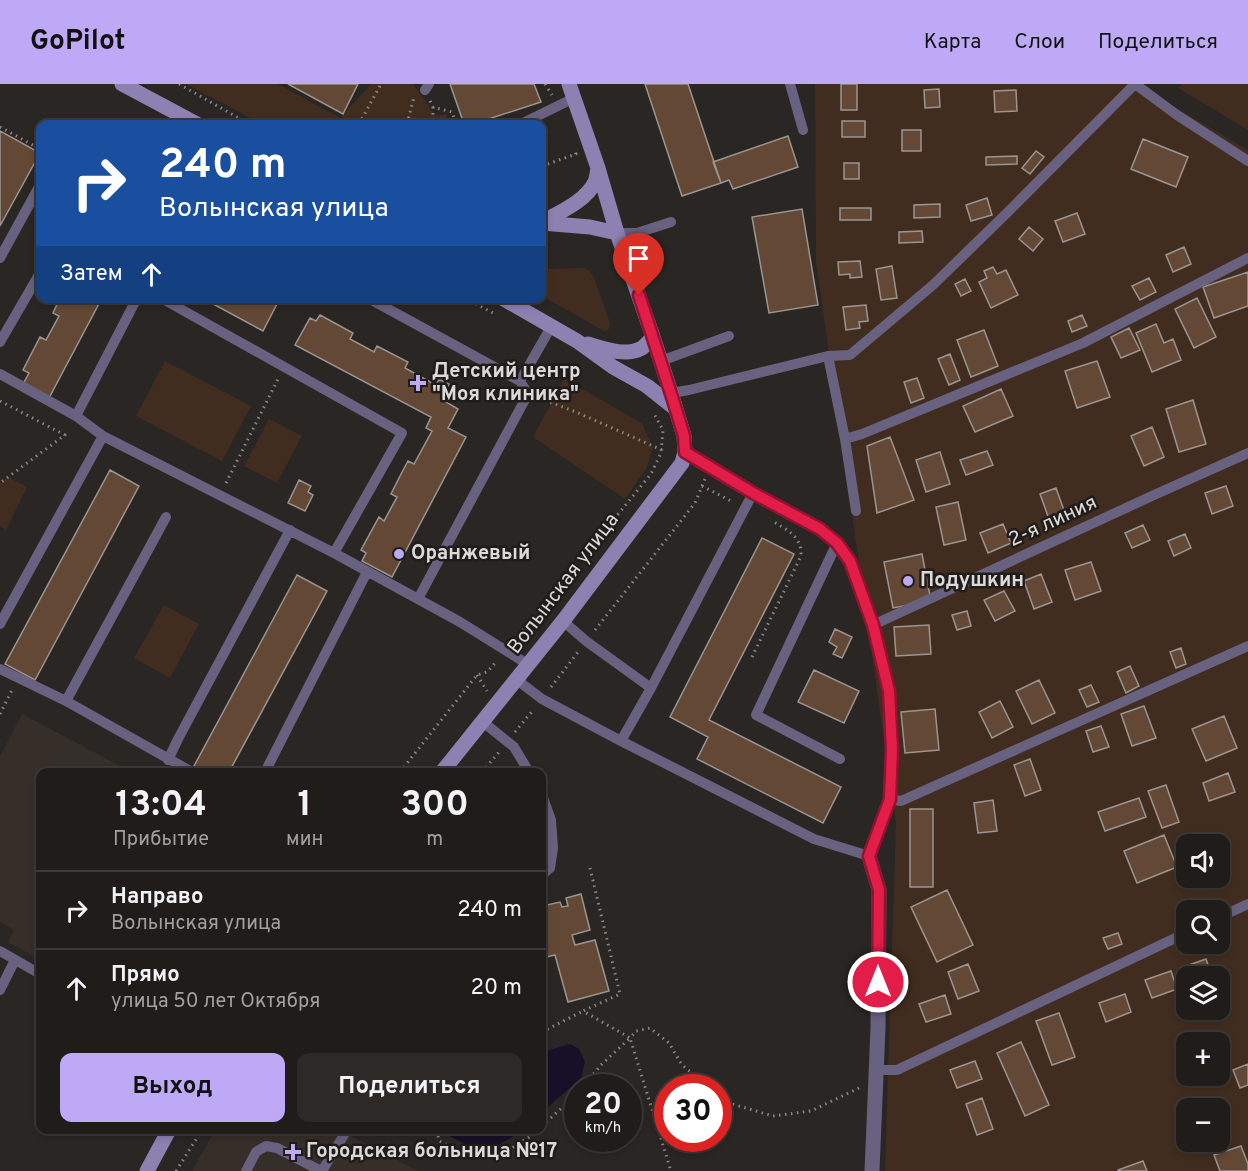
<!DOCTYPE html>
<html lang="ru">
<head>
<meta charset="utf-8">
<style>
  :root { --surface:#1f1c1a; --page:#2c2927; --text:#f1f3f6; --muted:#a1a1a2; --line:#3c3a39; --accent:#bda9f5 }
  body { margin:0; font-family:Overpass,sans-serif; background:var(--page); color:var(--text); height:100vh; display:flex; flex-direction:column; font-size:22px; white-space:nowrap }
  * { box-sizing:border-box; margin:0 }
  p { font-size:20px; color:var(--muted) }
  .icon { flex:none; width:33px; height:33px; fill:none; stroke:currentColor; stroke-width:2; stroke-linecap:round; stroke-linejoin:round }
  .map { position:relative; flex:1; overflow:hidden }
  .drawer { position:absolute; left:36px; top:684px; width:510px; height:366px; display:flex; flex-direction:column; background:var(--surface); border-radius:12px; box-shadow:0 3px 9px #0003,0 0 0 2px var(--line) }
  .drawer>* { flex:none }
  .banner { position:absolute; left:36px; top:36px; width:510px; height:183px; border-radius:12px; box-shadow:0 3px 9px #0003,0 0 0 2px var(--line); background:#1a4fa0; color:#fff; overflow:hidden }
  .tools { position:absolute; left:1176px; top:750px; display:grid; gap:12px }
  .tools a { display:grid; place-items:center; width:54px; height:54px; border-radius:12px; background:var(--surface); box-shadow:0 3px 9px #0003,0 0 0 2px var(--line); font-size:30px }
  .speed { position:absolute; left:564px; top:990px; display:flex; gap:12px; font-size:30px; font-weight:700; text-align:center }
  .speed>* { display:grid; place-content:center; width:78px; height:78px; border-radius:50%; background:var(--surface); box-shadow:0 3px 9px #0003,0 0 0 2px var(--line); line-height:1 }
  .speed small { font-size:15px; font-weight:400 }
  .speed .limit { border:9px solid #d22; background:#fff; color:#111 }
  .pin { position:absolute; display:grid; place-items:center; width:51px; height:51px; color:#fff; margin:-62px -26px; border-radius:50% 50% 50% 0; rotate:-45deg; box-shadow:0 0 6px #0007 }
  .pin .icon { rotate:45deg }
  .me { position:absolute; width:66px; margin:-33px; rotate:0deg; stroke-linejoin:round; filter:drop-shadow(0 0 4px #0008) }
  .turn { display:flex; align-items:center; gap:21px; height:126px; padding:0 24px; font-size:27px }
  .turn .icon { width:78px; height:78px; stroke-width:2.5 }
  .turn b { display:block; font-size:42px; line-height:51px }
  .then { display:flex; align-items:center; height:57px; padding:0 24px; background:#0003; gap:12px; font-size:22px }
  .eta { display:flex; justify-content:space-evenly; align-items:center; height:102px; text-align:center }
  .eta b { font-size:36px; font-weight:700; line-height:42px }
  .cta { display:flex; gap:12px; margin-top:auto; padding:12px 24px }
  .cta a { flex:1; height:69px; border-radius:12px; background:var(--accent); color:#111; font-size:24px; font-weight:700; line-height:69px; text-align:center }
  .cta a+a { background:var(--page); color:var(--text) }
  ul { padding:0; list-style:none }
  li { display:flex; align-items:center; gap:18px; height:78px; padding:0 24px; border-top:2px solid var(--line) }
  li div { flex:1 }
  li b { display:block; font-size:22px }
  li em { font-style:normal }
  header { display:flex; align-items:center; gap:36px; box-sizing:border-box; height:84px; padding:0 30px; background:var(--accent); color:#111 }
  header strong { font-size:28px }
  nav { display:flex; gap:33px; margin-inline-start:auto; font-size:21px }
  .map>svg:first-child { display:block }
  .built { fill:#362e28 }
  .green { fill:#412d1f; fill-rule:evenodd }
  .water { fill:#171028 }
  .building { fill:#634835; stroke:#9a9592; stroke-width:1.5 }
  .lines { fill:none; stroke-linecap:round; stroke-linejoin:round }
  .path { stroke:#8b8886; stroke-width:3; stroke-dasharray:1.5 4.5; stroke-linecap:butt }
  .lane { stroke:#68617f; stroke-width:10 }
  .street { stroke:#68617f; stroke-width:15 }
  .secondary { stroke:#8d81b2; stroke-width:15 }
  .route-casing { stroke:#92132f; stroke-width:15 }
  .route { stroke:#e11d48; stroke-width:10 }
  .poi-dot { fill:#bda9f5; stroke:#201c1a; stroke-width:2 }
  .labels { text-anchor:middle; dominant-baseline:central; stroke-width:5; stroke-linejoin:round; paint-order:stroke }
  .poi-label { font-size:20px; font-weight:bold; fill:#dcd9d8; stroke:#201c1a; text-anchor:start }
  .street-label { font-size:20px; fill:#dcd9d8; stroke:#201c1a }
</style>
</head>
<body>
<header>
<strong>GoPilot</strong>
<nav><a>Карта</a><a>Слои</a><a>Поделиться</a></nav>
</header>
<div class="map">
<svg width="1248" height="1087" viewBox="0 0 1248 1087">
  <rect width="100%" height="100%" fill="#292623"/>
  <path class="built" d="M22,630L132,688H40V876L8,858L14,846L0,838V672Z
    M215,1046H339L419,1087H192Z"/>
  <path class="green" d="M186,0H278L340,34L371,0H413L434,30L436,32L446,30L449,40H262Z
    M815,0H1135L1248,66V1087H885L896,739L816,177ZM1186,760H1220V794H1186ZM1186,826H1220V860H1186ZM1186,892H1220V926H1186ZM1186,958H1220V992H1186ZM1186,1024H1220V1058H1186Z
    M1182,0H1248V46L1178,4Z
    M584,184L590,187L594,194L610,239L609,245L604,247L542,212V185Z
    M165,277L251,322L222,377L136,332Z
    M564,295L642,339L653,364L646,385L625,415L533,353Z
    M269,335L302,352L277,399L244,382Z
    M8,393L27,403L6,446L0,442V399Z
    M164,521L199,540L170,594L134,574Z"/>
  <path class="water" d="M570,960L579,965L585,978L581,994L542,1028V968Z
    M450,1046H521C510,1055 492,1067 477,1065C469,1064 459,1056 451,1053Z"/>
  <path class="building" d="M288,0H358L343,30Z
    M450,0H534L541,18L473,40H464Z
    M645,0H688L721,99L682,112Z
    M841,0H857V26H841Z
    M939,5L940,23L925,24L924,6Z
    M1016,6L1017,27L995,28L994,7Z
    M842,37H865V53H842Z
    M902,46H921V67H902Z
    M0,47L40,69L0,142Z
    M788,52L798,83L733,105L729,96L721,99L713,78Z
    M1143,55L1188,73L1176,103L1131,85Z
    M1036,67L1044,73L1030,90L1022,84Z
    M1017,72V80L986,81V73Z
    M844,79H859V95H844Z
    M987,114L992,131L971,137L966,121Z
    M940,120V133L914,134V121Z
    M840,124H871V136H840Z
    M802,125L818,221L769,229L752,133Z
    M1077,129L1085,150L1063,158L1055,137Z
    M1029,143L1043,155L1033,167L1019,155Z
    M922,147L923,158L899,159V148Z
    M1184,163L1191,180L1173,188L1166,171Z
    M860,177L862,193L850,194V190L839,191L838,178Z
    M892,182L897,214L881,216L876,185Z
    M993,183L997,190L1006,186L1018,211L991,224L979,198L987,194L984,187Z
    M1248,188V222L1214,234L1203,203Z
    M1149,194L1156,208L1140,216L1132,202Z
    M965,195L971,207L961,212L955,200Z
    M60,214H102L49,314L23,300L29,289L23,286L40,253L46,256L59,232L53,229Z
    M202,214H272L278,218L263,247Z
    M1197,214L1216,253L1194,264L1175,225Z
    M866,221L868,237L859,238L860,244L846,246L843,223Z
    M320,231L353,249L350,255L374,268L377,262L408,278L405,284L421,293L436,301L439,295L449,300L441,315L458,325L448,344L466,353L392,493L362,477L366,469L361,466L379,433L384,437L397,413L391,410L400,392L408,377L414,380L432,347L426,344L431,333L295,261L310,234L316,237Z
    M1082,231L1087,242L1072,248L1068,237Z
    M1156,240L1164,259L1173,255L1181,276L1152,288L1136,249Z
    M1129,244L1140,266L1121,274L1111,253Z
    M984,246L998,282L971,293L957,256Z
    M950,270L960,296L949,301L938,275Z
    M1097,277L1110,313L1077,324L1065,287Z
    M917,294L924,314L911,319L904,298Z
    M1001,305L1013,332L975,348L963,322Z
    M1193,316L1206,360L1179,368L1166,325Z
    M1152,343L1164,373L1144,382L1131,352Z
    M890,353L914,416L877,429L867,362Z
    M987,367L993,381L966,391L960,376Z
    M940,368L950,400L926,408L916,376Z
    M110,386L139,402L35,596L5,580Z
    M299,396L311,402L308,408L313,411L305,427L288,419Z
    M1226,402L1233,422L1212,430L1205,409Z
    M1056,404L1065,429L1049,435L1040,410Z
    M958,418L966,456L944,461L936,423Z
    M1003,440L1011,459L988,469L980,449Z
    M1143,441L1150,456L1132,464L1125,449Z
    M1185,450L1191,464L1174,472L1168,457Z
    M762,454L794,470L709,636L841,703L823,739L697,675L708,653L670,633Z
    M922,470L931,517L893,524L884,478Z
    M1091,478L1101,507L1075,516L1065,486Z
    M1041,490L1052,518L1034,525L1024,497Z
    M297,491L327,507L229,688H206L194,682Z
    M1004,507L1015,527L995,537L984,516Z
    M967,527L971,542L957,546L952,531Z
    M929,541L931,570L896,572L894,543Z
    M835,545L852,553L842,574L833,570L837,563L829,558Z
    M1181,564L1186,580L1176,584L1170,568Z
    M1130,582L1139,602L1126,609L1117,588Z
    M814,586L859,607L844,639L798,618Z
    M1039,596L1055,629L1032,640L1016,607Z
    M1091,601L1099,618L1087,623L1079,606Z
    M1000,617L1013,643L992,654L979,628Z
    M1144,622L1156,654L1132,662L1121,630Z
    M935,625L939,666L905,669L901,628Z
    M1224,632L1237,664L1206,677L1192,645Z
    M1101,642L1109,663L1093,668L1086,647Z
    M1030,675L1041,706L1025,712L1014,681Z
    M1228,689L1235,708L1209,717L1203,699Z
    M1166,701L1179,738L1162,744L1148,707Z
    M1139,714L1146,733L1105,747L1098,728Z
    M993,716L997,747L978,749L974,719Z
    M910,725H933V803H910Z
    M1164,751L1177,783L1137,799L1124,767Z
    M947,806L973,861L937,878L911,823Z
    M581,810L590,846L572,851L575,861L595,856L609,907L568,918L555,871L542,874V822L560,818L562,823L568,822L566,814Z
    M1118,849L1122,860L1108,865L1103,854Z
    M1206,875L1212,892H1193L1189,881Z
    M968,880L979,907L958,915L948,888Z
    M1171,887L1177,905L1152,914L1145,896Z
    M1125,910L1131,928L1106,938L1099,919Z
    M945,911L951,930L926,938L919,920Z
    M1059,929L1075,973L1052,981L1036,937Z
    M1021,958L1049,1021L1025,1032L997,969Z
    M975,977L982,995L957,1004L950,986Z
    M1248,980V1001L1240,1004L1233,986Z
    M982,1014L993,1045L977,1051L966,1020Z
    M1241,1062L1248,1080V1087H1220L1214,1071Z
    M1143,1077L1147,1087H1118V1086Z"/>
  <g class="lines">
    <path class="path" d="M179,0L249,40
      M545,0L552,11
      M430,17L433,23L452,28L456,40
      M433,23V32
      M359,40L381,0
      M407,40L414,13
      M0,43L40,65
      M542,82L576,70L575,67
      M465,214L493,229
      M539,314L576,328L662,366
      M0,317L65,351L0,399
      M226,399L278,295
      M702,402L733,418
      M595,546L695,419L705,395
      M515,556L651,390L661,369L663,346L653,328
      M752,573L801,472C802,451 786,446 771,436
      M477,591L487,607
      M551,603L578,568
      M0,630L13,604
      M515,648L534,625
      M400,688L477,591L487,588L497,577
      M482,688L500,667
      M590,784L620,910L583,927L630,954L636,947L650,944L669,959L682,981L710,1004
      M542,948L583,927
      M582,1004L601,981L630,954L671,1087
      M718,1010L732,1020L773,1032L811,1027L859,1004
      M542,1042L578,1009
      M437,1046L439,1057L463,1068L499,1072L528,1054L538,1046
      M176,1087L202,1046"/>
    <path class="lane" d="M790,0L803,46
      M1135,0L1177,31L1248,77
      M425,6L429,0
      M521,40L574,14
      M617,149H637L671,138
      M0,174L40,101
      M161,214L402,349L334,469
      M368,214L520,297L528,310L418,515
      M0,258L40,189
      M828,272L845,355L856,427
      M661,277L729,252
      M0,290L76,332L103,352L334,469L460,538L529,581
      M520,297L551,243
      M671,309L689,306L828,272L850,271L933,201L1011,125L1135,0
      M76,332L137,214
      M845,355L862,350L1083,259L1248,174
      M685,368L753,409L820,445L837,459L756,631L840,675
      M563,537L586,557L651,604
      M0,540L103,352
      M873,541L1154,411L1248,369
      M0,585L66,617L192,688
      M517,596L542,615L621,657L814,755L869,772L890,715L892,665L889,607L873,541L850,477L837,459
      M66,617L166,433
      M483,638L514,663L529,688
      M621,657L651,604L753,409
      M168,676L178,655L290,446
      M265,688L367,488
      M542,711L551,736L553,764L550,784L542,791
      M890,715L901,717L1248,562
      M1220,833L1248,820
      M0,867L40,890
      M0,906L15,876
      M876,986H897L1186,849
      M246,1087L256,1068L266,1062L277,1064L321,1087
      M322,1087L347,1046"/>
    <path class="street" d="M869,772L879,806L878,944L872,1087"/>
    <path class="secondary" d="M122,0L197,40
      M542,138C560,128 586,117 595,98C597,94 597,88 598,84
      M542,139L590,143L617,149
      M502,214L577,257L613,283L647,302L676,325
      M588,260C605,265 626,273 642,264C646,261 650,256 653,253
      M442,688L563,537L682,379L685,368L684,352L671,309L653,253L617,149L598,84L569,0
      M147,1087L169,1046"/>
  </g>
  <g class="lines">
    <defs>
      <path id="route" d="M639,211L673,316L684,352L685,368L753,409L820,445L837,459L850,477L873,541L889,607L892,665L890,715L869,772L879,806L878,898"/>
    </defs>
    <use href="#route" class="route-casing"/>
    <use href="#route" class="route"/>
  </g>
  <g class="poi-dot">
    <path d="M415 290h6v6h6v6h-6v6h-6v-6h-6v-6h6z"/>
    <circle cx="399" cy="470" r="6"/>
    <circle cx="908" cy="497" r="6"/>
    <path d="M290 1059h6v6h6v6h-6v6h-6v-6h-6v-6h6z"/>
  </g>
  <g class="labels">
    <g class="poi-label">
      <text x="432" y="288">Детский центр<tspan x="432" dy="23">"Моя клиника"</tspan></text>
      <text x="411" y="470">Оранжевый</text>
      <text x="920" y="497">Подушкин</text>
      <text x="306" y="1068">Городская больница №17</text>
    </g>
    <g class="street-label">
      <text transform="translate(1053 438) rotate(-25)">2-я линия</text>
      <text transform="translate(564 500) rotate(-53)">Волынская улица</text>
    </g>
  </g>
</svg>
<div class="tools">
<a><svg class="icon" aria-label="sound" viewBox="0 0 24 24"><path d="M4 9h4l5-4v14l-5-4H4zM17 9q2 3 0 6"/></svg></a>
<a><svg class="icon" aria-label="search" viewBox="0 0 24 24"><circle cx="10" cy="10" r="6"/><path d="M15 15l6 6"/></svg></a>
<a><svg class="icon" aria-label="layers" viewBox="0 0 24 24"><path d="M12 4l9 5-9 5-9-5zM3 14l9 5 9-5"/></svg></a>
<a>+</a>
<a>−</a>
</div>
<div class="speed"><div>20<small>km/h</small></div><div class="limit">30</div></div>
<div class="pin" style="left:639px;top:211px;background:#d93025"><svg class="icon" aria-label="arrive" viewBox="0 0 24 24"><path d="M6 21V4h12l-3 4 3 4H6"/></svg></div>
<svg class="me" style="left:878px;top:898px" viewBox="-20 -20 40 40"><circle r="17" fill="#e11d48" stroke="#fff" stroke-width="3"/><path d="M0-11L8 9 0 5-8 9z" fill="#fff"/></svg>
<div class="banner">
<div class="turn"><svg class="icon" aria-label="right" viewBox="0 0 24 24"><path d="M7 20v-9h11M14 6l5 5-5 5"/></svg><div><b>240 m</b>Волынская улица</div></div>
<div class="then">Затем<svg class="icon" aria-label="ahead" viewBox="0 0 24 24"><path d="M12 20V5M6 11l6-6 6 6"/></svg></div>
</div>
<section class="drawer">
<div class="eta">
<div><b>13:04</b><p>Прибытие</p></div>
<div><b>1</b><p>мин</p></div>
<div><b>300</b><p>m</p></div>
</div>
<ul>
<li><svg class="icon" aria-label="right" viewBox="0 0 24 24"><path d="M7 20v-9h11M14 6l5 5-5 5"/></svg><div><b>Направо</b><p>Волынская улица</p></div><em>240 m</em></li>
<li><svg class="icon" aria-label="ahead" viewBox="0 0 24 24"><path d="M12 20V5M6 11l6-6 6 6"/></svg><div><b>Прямо</b><p>улица 50 лет Октября</p></div><em>20 m</em></li>
</ul>
<div class="cta"><a>Выход</a><a>Поделиться</a></div>
</section>
</div>
</body>
</html>
